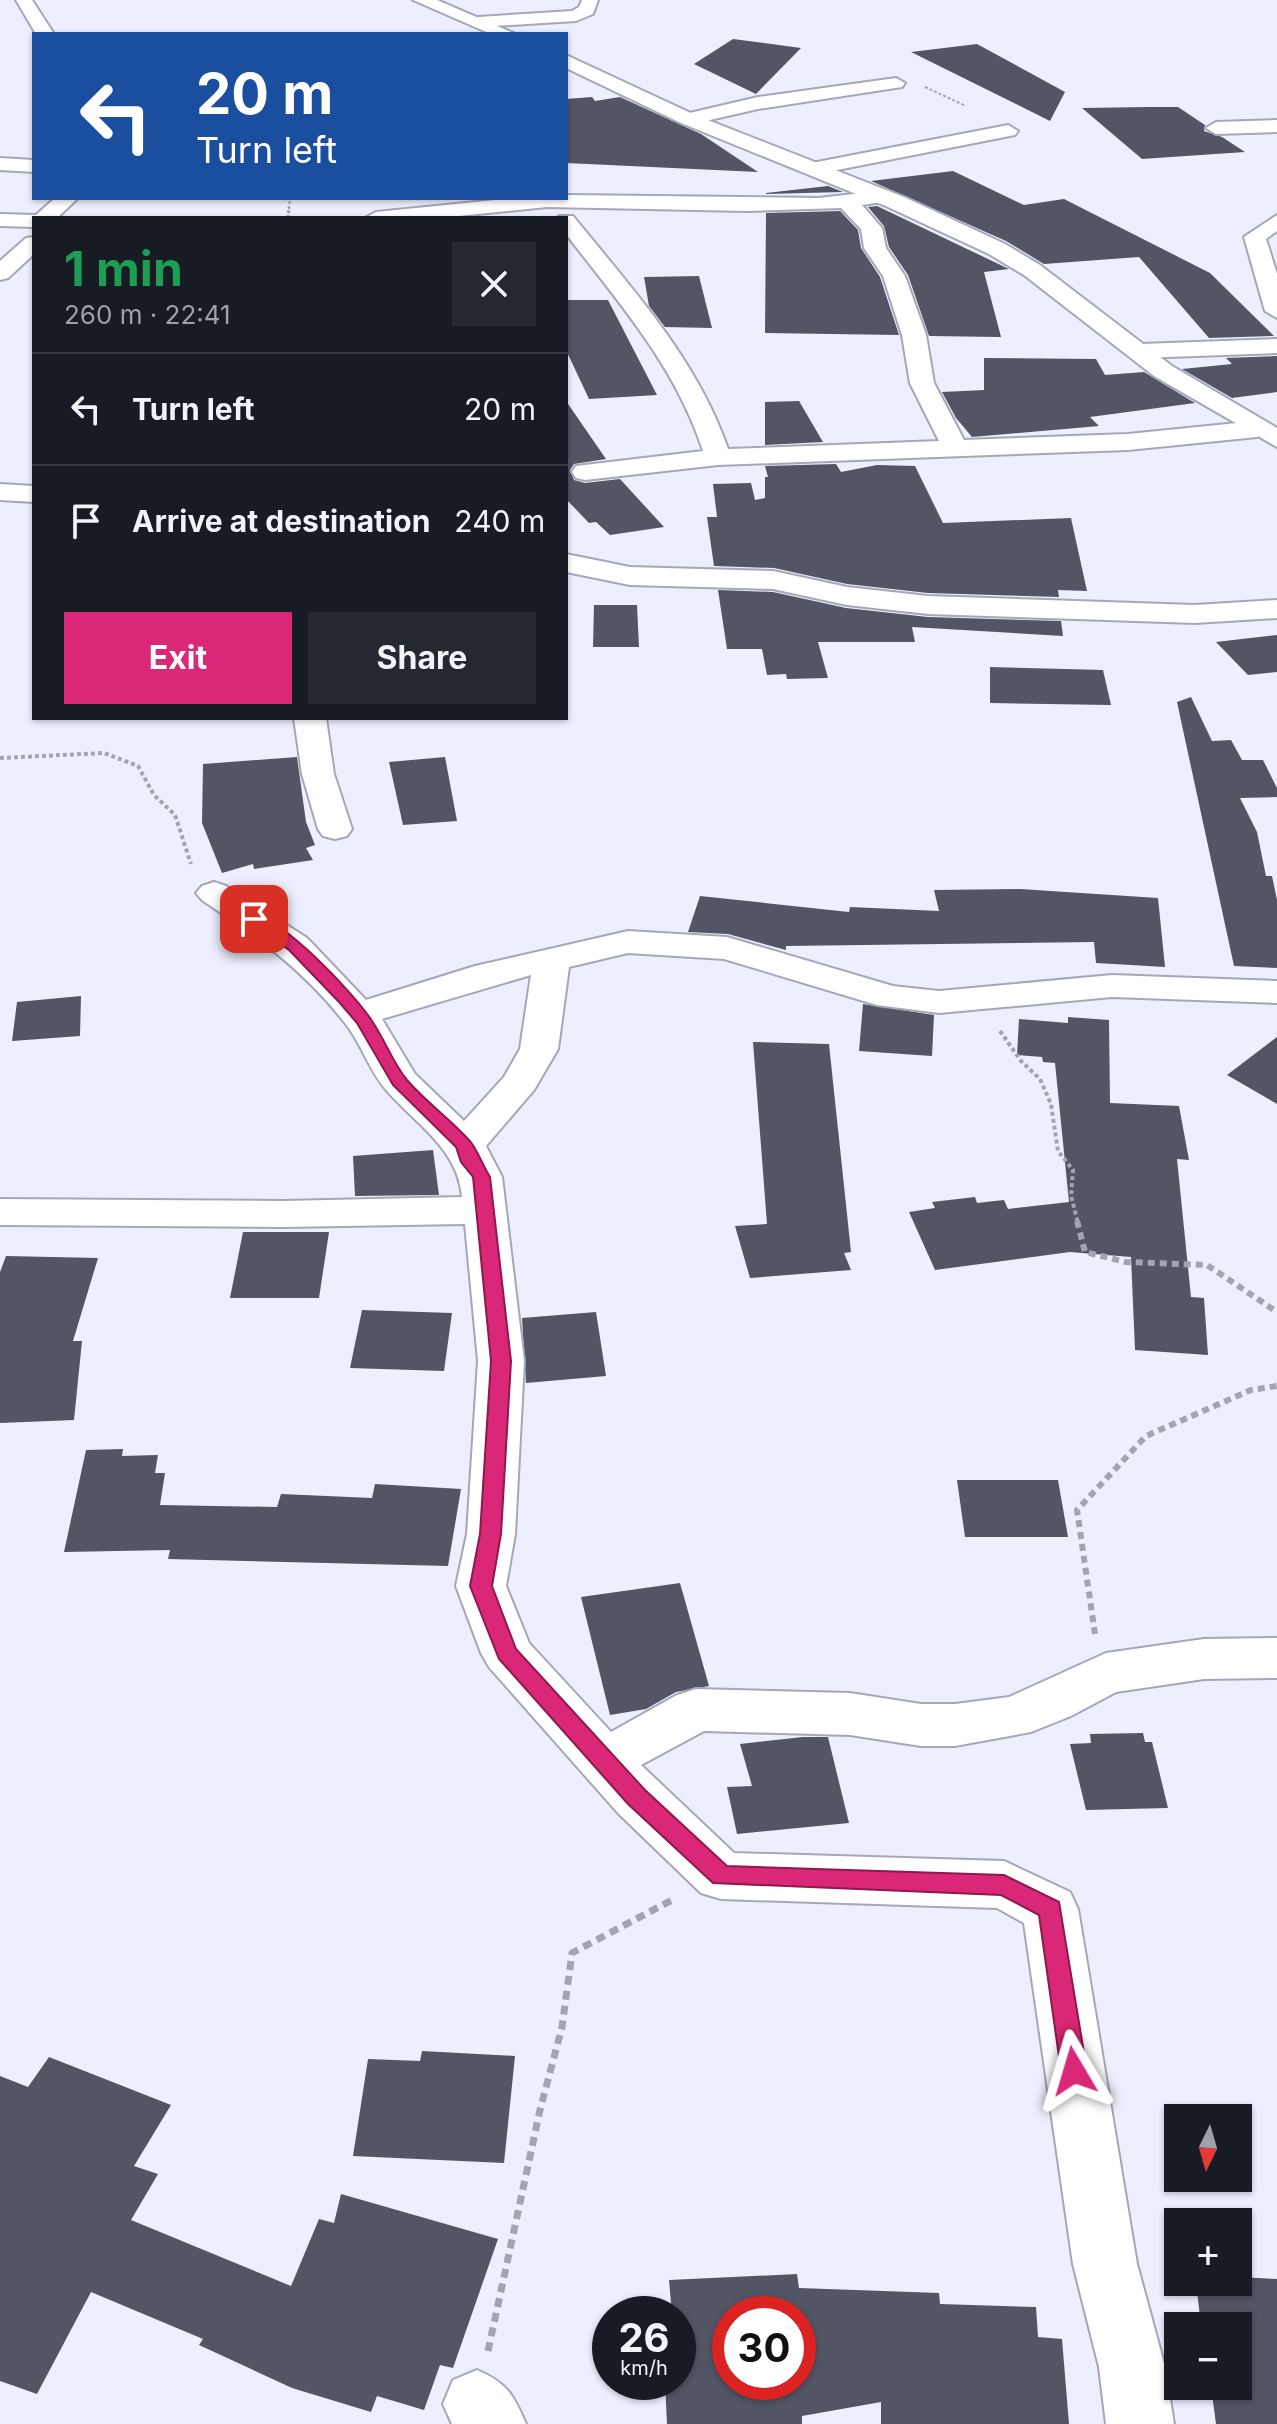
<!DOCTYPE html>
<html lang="en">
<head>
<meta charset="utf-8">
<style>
  :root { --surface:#171b24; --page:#242831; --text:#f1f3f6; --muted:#9ea1a6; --line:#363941; --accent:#db2777 }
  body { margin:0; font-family:Inter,sans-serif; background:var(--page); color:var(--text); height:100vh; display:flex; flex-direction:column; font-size:30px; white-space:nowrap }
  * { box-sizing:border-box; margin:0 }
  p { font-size:26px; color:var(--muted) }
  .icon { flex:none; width:44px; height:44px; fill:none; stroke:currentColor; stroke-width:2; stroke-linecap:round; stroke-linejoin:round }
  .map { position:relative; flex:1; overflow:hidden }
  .panel { position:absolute; left:32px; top:216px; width:536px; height:504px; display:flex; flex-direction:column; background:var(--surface); border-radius:0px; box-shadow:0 2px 6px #0004 }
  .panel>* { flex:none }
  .guide { position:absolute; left:32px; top:32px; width:536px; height:168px; border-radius:0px; box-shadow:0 2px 6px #0004; background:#1a4fa0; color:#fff; overflow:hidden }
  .needle { width:52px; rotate:185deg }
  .controls { position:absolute; left:1164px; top:2104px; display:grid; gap:16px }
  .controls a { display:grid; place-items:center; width:88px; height:88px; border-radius:0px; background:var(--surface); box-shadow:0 2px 6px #0004; font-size:40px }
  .speed { position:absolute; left:592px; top:2296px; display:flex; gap:16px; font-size:40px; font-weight:700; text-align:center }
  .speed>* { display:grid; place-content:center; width:104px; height:104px; border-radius:50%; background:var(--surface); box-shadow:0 2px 6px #0004; line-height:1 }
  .speed small { font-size:20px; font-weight:400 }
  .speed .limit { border:12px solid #d22; background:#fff; color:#111 }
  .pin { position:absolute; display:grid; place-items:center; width:68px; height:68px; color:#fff; margin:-34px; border-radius:16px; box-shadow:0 4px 12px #0006 }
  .me { position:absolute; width:88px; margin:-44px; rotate:353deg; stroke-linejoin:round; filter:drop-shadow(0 0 6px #0008) }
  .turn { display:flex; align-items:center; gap:28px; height:168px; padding:0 32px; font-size:36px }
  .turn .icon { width:104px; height:104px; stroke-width:2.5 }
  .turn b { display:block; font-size:56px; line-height:68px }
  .round { display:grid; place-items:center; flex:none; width:84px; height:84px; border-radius:0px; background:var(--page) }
  .overview { display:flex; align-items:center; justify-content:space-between; height:136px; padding:0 32px }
  h1 { font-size:48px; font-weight:700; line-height:60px; color:#1e9e55 }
  .primary-button { display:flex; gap:16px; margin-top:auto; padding:16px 32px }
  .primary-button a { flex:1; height:92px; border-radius:0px; background:var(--accent); color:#fff; font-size:32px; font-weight:700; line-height:92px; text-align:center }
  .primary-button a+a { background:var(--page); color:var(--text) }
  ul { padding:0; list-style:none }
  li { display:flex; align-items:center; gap:24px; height:112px; padding:0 32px; border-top:2px solid var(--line) }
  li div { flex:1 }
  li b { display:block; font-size:30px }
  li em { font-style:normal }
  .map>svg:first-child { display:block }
  .building { fill:#535464; fill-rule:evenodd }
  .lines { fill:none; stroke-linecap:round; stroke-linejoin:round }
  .street-casing { stroke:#a5a7b8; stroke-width:4 }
  .secondary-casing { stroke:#a5a7b8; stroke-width:4 }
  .path-far4 { stroke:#a2a4af; stroke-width:2; stroke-dasharray:3 2; stroke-linecap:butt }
  .path-far3 { stroke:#a2a4af; stroke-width:3; stroke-dasharray:3 2; stroke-linecap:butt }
  .path-far2 { stroke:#a2a4af; stroke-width:4; stroke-dasharray:4 3; stroke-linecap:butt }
  .path-far1 { stroke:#a2a4af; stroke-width:6; stroke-dasharray:7 5; stroke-linecap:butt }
  .path { stroke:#a2a4af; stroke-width:7; stroke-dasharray:9 6; stroke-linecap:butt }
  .street { fill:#fff; fill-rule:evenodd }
  .secondary { fill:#fff; fill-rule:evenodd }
  .route { fill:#db2777; stroke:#8e194d; stroke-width:2 }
</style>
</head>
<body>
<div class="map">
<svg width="1277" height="2424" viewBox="0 0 1277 2424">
  <rect width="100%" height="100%" fill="#edeffe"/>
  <path class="building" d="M733,39L801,48L756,94L694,64Z
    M977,44L1065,92L1050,121L911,52Z
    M592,97L595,101L620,97L701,134L758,172L566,163V99Z
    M1148,107H1178L1205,125L1204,131L1222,137L1245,152L1142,159L1082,108Z
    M953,171L1024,205L1064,199L1210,273L1274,336L1209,338L1139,257L1044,264L1006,241L871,181Z
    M828,186L843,192L766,194V193Z
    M877,206L1009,269L984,272L1001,337L929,336L908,275L889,247L884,226L868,207Z
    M840,211L858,230L861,248L880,277L899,335L765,333L766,213Z
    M699,276L712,328L665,327L649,306L644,277Z
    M566,300H608L657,395L589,399L566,350Z
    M1277,356V392L1232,398L1182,369L1232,364L1226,358Z
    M984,358L1096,359L1105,375L1144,372L1195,403L1090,417L1099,426L972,437L956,418L942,392L984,390Z
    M566,401L606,459L574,464L570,470L574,480L585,483L620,479L664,527L610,535L596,522L589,523L566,499Z
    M799,401L823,442L765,445V402Z
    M836,464L841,472L877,465L915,466L943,523L1071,518L1087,591L1058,590L1059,597L928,593L847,584L774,568L714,566L707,517H717L713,484L751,483L755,500L765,498V477H768L765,466Z
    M718,590L773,592L846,608L928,617L1061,621L1063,636L912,627L915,642H818L828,678L787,679L786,674L767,675L762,649H727Z
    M594,605H637L639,647H593Z
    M1277,635V672L1248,675L1216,642Z
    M990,667L1103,670L1111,705L990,703Z
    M1191,697L1212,741L1231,740L1242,760H1263L1277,788V797L1240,798L1257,832L1266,876H1272L1277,900V968L1234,966L1177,702Z
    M297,757L306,822L315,845L306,848L313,860L254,869L253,864L222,873L202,823L203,764Z
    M445,757L457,821L403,825L389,762Z
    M1020,889L1158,898L1165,967L1096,963L1094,942L786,946V950L728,934L688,932L700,896L849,912L850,907L939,911L934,890Z
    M81,996L80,1036L12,1041L17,1002Z
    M863,1004L934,1015L932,1056L859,1051Z
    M1068,1017L1109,1020L1110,1103L1179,1106L1189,1160L1177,1159L1191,1297L1204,1298L1208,1355L1135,1350L1131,1257L1070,1252L935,1270L909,1212L935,1208L932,1202L975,1197L977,1203L1004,1200L1008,1209L1069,1202L1055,1063L1043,1062L1042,1057L1017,1055L1019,1019L1068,1023Z
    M1277,1037V1104L1227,1075Z
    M753,1042L829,1044L851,1252L844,1253L851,1270L750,1278L735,1226L767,1224Z
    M433,1150L439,1195L355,1196L353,1156Z
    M243,1232H329L319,1298H230Z
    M6,1256L98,1258L73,1341H82L74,1420L0,1423V1272Z
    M362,1310L452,1313L444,1371L350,1368Z
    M596,1312L606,1376L526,1383L522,1318Z
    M123,1449L122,1456L158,1455L155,1473H165L160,1505L277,1507L281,1494L372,1498L375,1484L461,1489L448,1566L168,1559L170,1550L64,1552L86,1450Z
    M957,1480H1058L1068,1537H965Z
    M680,1583L709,1686L676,1692L646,1709L610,1715L581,1597Z
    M1143,1733L1145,1742H1152L1168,1808L1086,1810L1070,1744L1091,1743L1090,1734Z
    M803,1737H828L849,1823L737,1834L727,1787L752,1786L740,1744Z
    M422,2051L515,2056L504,2163L353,2156L368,2059L420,2061Z
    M49,2057L171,2105L134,2166L158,2174L131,2220L291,2286L319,2219L334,2223L341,2194L498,2239L453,2368L440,2365L424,2410L377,2396L371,2412L292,2388L199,2345L203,2339L91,2292L37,2394L0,2381V2076L28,2087Z
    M797,2274L799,2288L939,2293L940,2304L1036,2307L1038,2337L1062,2339L1069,2424H881V2402L802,2416V2424H667L665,2382H678V2314H672L669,2280ZM730,2314H798V2382H730Z
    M1238,2277L1277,2279V2424H1216L1211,2386H1238V2326H1201L1196,2282H1238Z"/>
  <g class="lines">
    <defs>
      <path id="street" d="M16,0H32L54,34H36Z
        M582,0H598L593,14L576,21L478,27L470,22L478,17L572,11L579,7Z
        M896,78L905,83L902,87L758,109L688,125L678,119L681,115L758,97Z
        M1277,120V132L1216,134L1206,128L1216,122Z
        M1008,125L1018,131L1015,135L812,175L802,169L812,163Z
        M0,158L34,160V172L0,170Z
        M881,191L888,193L891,197L888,201L862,205L882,228L886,248L905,276L926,335L934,383L964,440L1128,434L1257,421L1270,429L1257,437L1128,450L718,465L585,480L576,478L572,472L576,466L703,451C676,367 619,303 566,234V218H557L559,216H573C632,289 697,359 728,449L939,441L910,383L902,335L883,276L864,248L861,229L841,208L746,211L547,207L439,218H365L376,212L514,198H566V195L818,198Z
        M55,198H78L57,218H34V227L0,226V214L36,215Z
        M1277,215V231L1266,239L1277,274V318L1265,311L1244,237Z
        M34,237V254L8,278L0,280V261L26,238Z
        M1277,339V353L1141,358L1129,351L1141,344Z
        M0,484L34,486V502L0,500Z
        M566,554L630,567L773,571L847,587L928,596L1195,605L1277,600V618L1195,623L928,614L847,605L773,589L630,585L566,572Z
        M294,718H326L334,774L352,829L347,836L335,839L323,836L318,829L302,774Z
        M214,882L226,886L307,938L366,1000L475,966L628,931L727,937L893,986L939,991L1112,975L1277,981V1003L1112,997L939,1013L877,1005L724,959L628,953L569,967L558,1049L534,1090L486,1146L502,1177L524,1361L515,1534L506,1586L529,1643L611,1732L677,1695L696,1689L850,1693L921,1704H955L1009,1697L1106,1653L1204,1639L1277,1638V1678L1204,1679L1116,1692L1071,1716L1031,1732L955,1746H921L850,1735L704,1731L641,1765L734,1853L1004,1861L1070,1892L1078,1909L1137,2264L1165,2367L1174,2424H1106L1099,2367L1073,2264L1024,1923L997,1908L721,1899L701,1893L618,1813L489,1667L481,1653L456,1586L467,1534L478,1361L465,1224L283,1227L0,1225V1199L283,1201L462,1197C458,1149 417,1125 387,1091C369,1071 362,1044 345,1023C302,968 259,939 202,900L196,893L202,886ZM531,975L520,1049L504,1077L464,1121L415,1074L382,1019Z
        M477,2370C507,2383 513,2394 526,2424H452L443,2404L453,2380Z"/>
      <path id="secondary" d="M413,0H437L516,34H491Z
        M566,55L695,115L904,197L1005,244L1040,265L1172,366L1277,428V447L1154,376L1024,275L989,254L888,207L681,123L566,68Z"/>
    </defs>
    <use href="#street" class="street-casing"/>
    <use href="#secondary" class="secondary-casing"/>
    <path class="path-far4" d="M925,87L966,106
      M289,209L290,198"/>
    <path class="path-far3" d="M288,218L289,207"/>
    <path class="path-far2" d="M0,758L104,753L138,766L154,795L175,815L191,864
      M1000,1031L1021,1061L1040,1079L1051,1104L1058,1151L1073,1170L1071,1196L1078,1223"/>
    <path class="path-far1" d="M1077,1221L1085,1252L1126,1262L1207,1265L1277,1312
      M1095,1634L1077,1510L1146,1436L1251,1390L1277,1386"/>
    <path class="path" d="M488,2351L540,2110L562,2027L572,1953L674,1899"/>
    <use href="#street" class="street"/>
    <use href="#secondary" class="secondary"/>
  </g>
  <path class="route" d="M249,916C277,910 357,997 372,1021C385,1040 393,1063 407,1080C426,1102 450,1119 469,1140C476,1147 483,1166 490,1177L511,1361L501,1534L492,1586L516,1649L645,1790L727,1866L1004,1875L1059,1902L1087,2071L1083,2079L1074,2082L1065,2079L1061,2071L1039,1915L1001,1895L713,1883L628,1804L499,1659L470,1586L480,1534L491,1361L473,1177L461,1162L456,1147L393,1085L357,1023L339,1002L289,950L249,923Z"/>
</svg>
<div class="controls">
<a><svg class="needle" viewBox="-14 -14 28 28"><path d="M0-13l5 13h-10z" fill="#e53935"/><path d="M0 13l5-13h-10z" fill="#9ea1a6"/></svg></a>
<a>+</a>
<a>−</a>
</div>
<div class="speed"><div>26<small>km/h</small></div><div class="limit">30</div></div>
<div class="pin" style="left:254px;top:919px;background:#d93025"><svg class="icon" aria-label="arrive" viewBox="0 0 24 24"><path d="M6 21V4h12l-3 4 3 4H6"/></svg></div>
<svg class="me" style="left:1074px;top:2071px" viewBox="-20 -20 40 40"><path d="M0-17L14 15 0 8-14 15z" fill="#db2777" stroke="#fff" stroke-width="4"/></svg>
<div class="guide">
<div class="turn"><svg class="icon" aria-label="left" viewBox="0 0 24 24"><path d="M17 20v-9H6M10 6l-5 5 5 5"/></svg><div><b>20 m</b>Turn left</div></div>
</div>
<section class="panel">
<div class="overview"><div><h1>1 min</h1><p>260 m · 22:41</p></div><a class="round"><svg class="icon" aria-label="close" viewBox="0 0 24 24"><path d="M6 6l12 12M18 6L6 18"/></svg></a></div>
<ul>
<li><svg class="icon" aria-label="left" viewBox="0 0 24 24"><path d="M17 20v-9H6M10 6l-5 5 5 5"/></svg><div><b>Turn left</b></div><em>20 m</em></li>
<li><svg class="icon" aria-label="arrive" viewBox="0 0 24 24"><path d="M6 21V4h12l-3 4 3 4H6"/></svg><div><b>Arrive at destination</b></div><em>240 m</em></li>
</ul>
<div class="primary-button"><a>Exit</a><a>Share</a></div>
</section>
</div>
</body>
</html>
